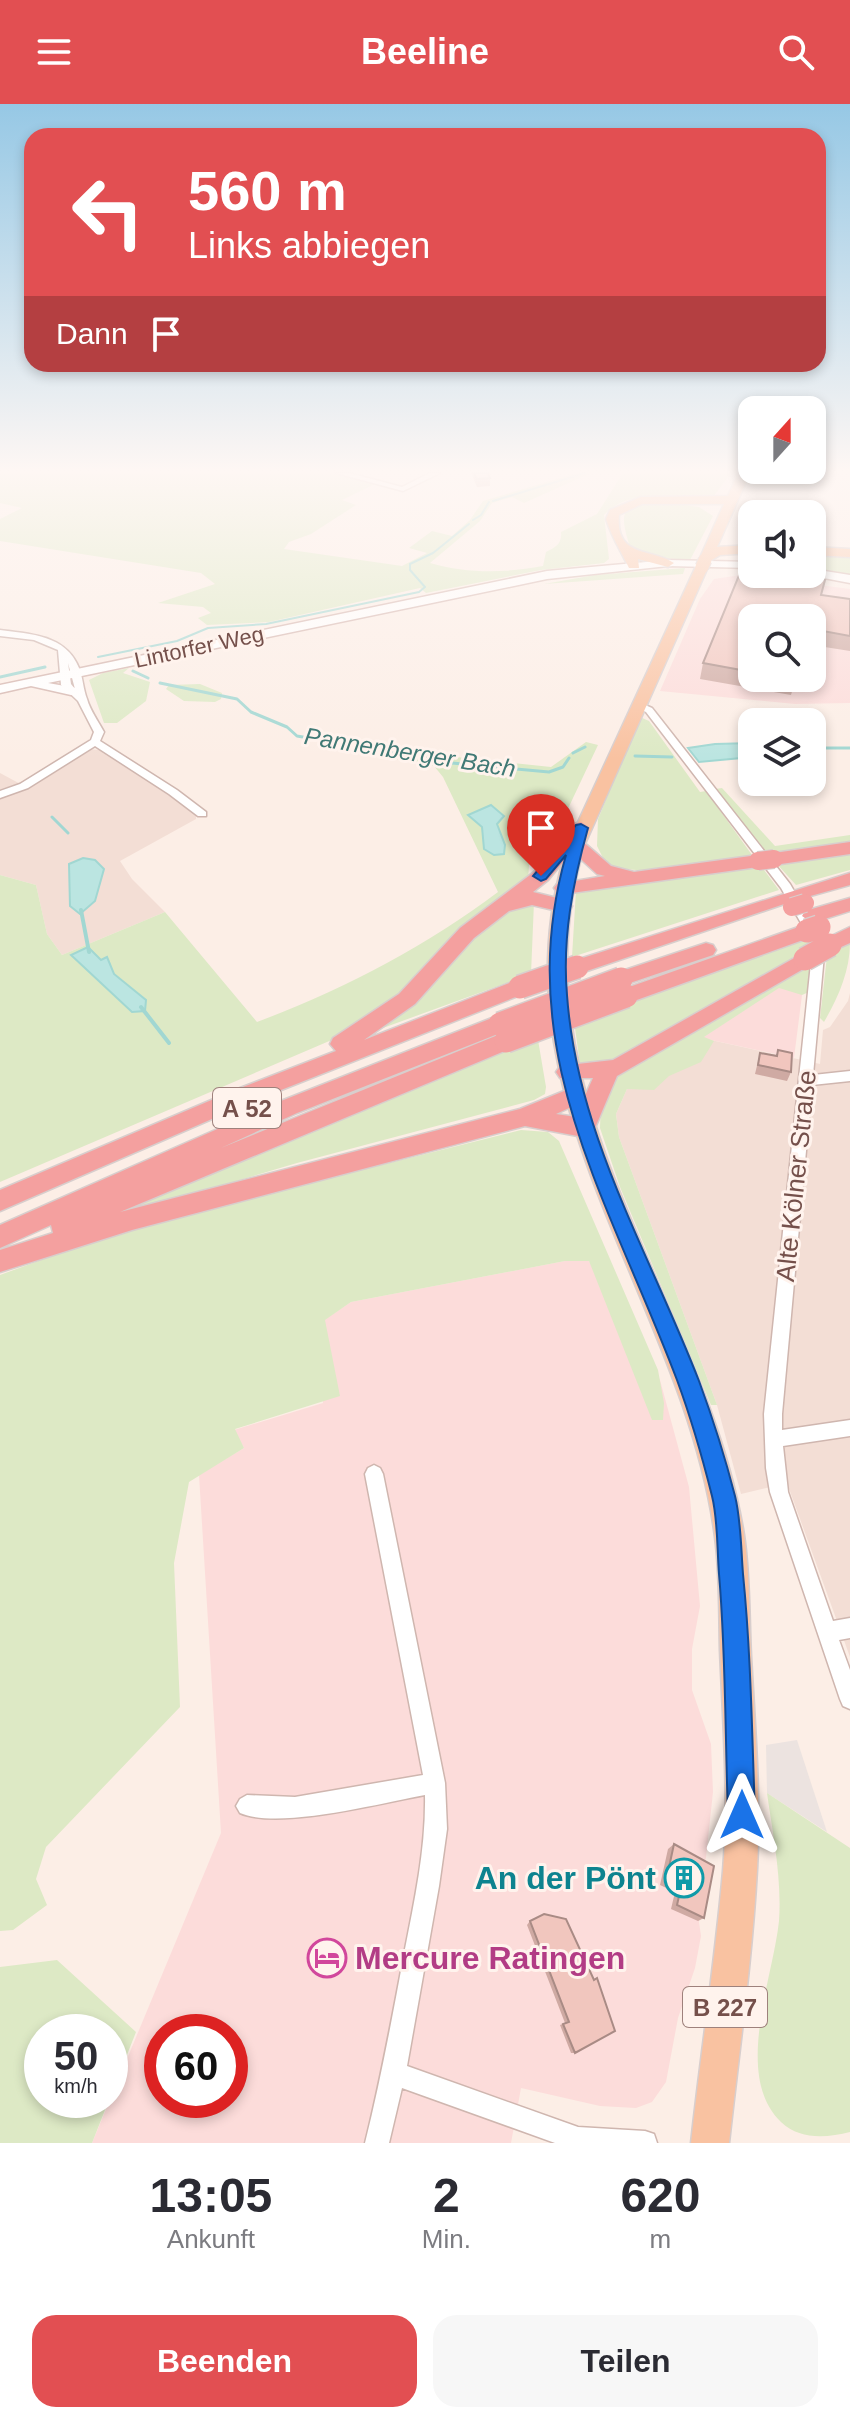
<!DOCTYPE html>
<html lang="de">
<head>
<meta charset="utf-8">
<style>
  :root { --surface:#fff; --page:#f7f7f7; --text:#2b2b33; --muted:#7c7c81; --accent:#e24f52 }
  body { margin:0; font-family:Helvetica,sans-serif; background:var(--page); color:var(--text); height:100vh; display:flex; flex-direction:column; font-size:30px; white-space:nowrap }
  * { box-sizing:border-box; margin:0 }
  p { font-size:26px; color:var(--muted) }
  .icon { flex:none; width:44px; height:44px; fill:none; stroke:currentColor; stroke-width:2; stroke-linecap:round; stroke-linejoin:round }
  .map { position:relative; height:2039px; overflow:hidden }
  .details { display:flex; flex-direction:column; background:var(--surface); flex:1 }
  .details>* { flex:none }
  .guide { position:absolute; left:24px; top:24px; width:802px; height:244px; border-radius:24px; box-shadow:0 4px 12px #0003; background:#e24f52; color:#fff; overflow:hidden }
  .needle { width:52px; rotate:21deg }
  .buttons { position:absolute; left:738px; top:292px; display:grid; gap:16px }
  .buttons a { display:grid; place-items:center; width:88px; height:88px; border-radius:16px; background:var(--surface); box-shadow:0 4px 12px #0003; font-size:40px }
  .speed { position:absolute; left:24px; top:1910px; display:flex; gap:16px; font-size:40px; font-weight:700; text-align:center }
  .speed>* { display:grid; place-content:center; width:104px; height:104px; border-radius:50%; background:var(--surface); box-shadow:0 4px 12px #0003; line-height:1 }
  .speed small { font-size:20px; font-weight:400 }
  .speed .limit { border:12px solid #d22; background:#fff; color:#111 }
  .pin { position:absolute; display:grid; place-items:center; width:68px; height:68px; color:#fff; margin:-82px -34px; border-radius:50% 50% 50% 0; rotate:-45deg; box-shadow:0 0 8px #0007 }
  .pin .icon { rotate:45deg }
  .me { position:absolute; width:88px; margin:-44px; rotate:0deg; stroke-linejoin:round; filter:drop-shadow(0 0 6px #0008) }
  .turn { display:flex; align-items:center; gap:28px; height:168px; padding:0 32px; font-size:36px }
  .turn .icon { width:104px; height:104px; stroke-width:2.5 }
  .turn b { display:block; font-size:56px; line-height:68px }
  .then { display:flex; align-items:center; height:76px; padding:0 32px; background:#0003; gap:16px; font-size:30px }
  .eta { display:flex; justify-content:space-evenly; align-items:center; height:136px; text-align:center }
  .eta b { font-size:48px; font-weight:700; line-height:56px }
  .cta { display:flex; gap:16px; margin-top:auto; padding:16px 32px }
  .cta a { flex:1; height:92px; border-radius:24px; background:var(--accent); color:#fff; font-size:32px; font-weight:700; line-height:92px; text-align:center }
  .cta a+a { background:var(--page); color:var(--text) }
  header { display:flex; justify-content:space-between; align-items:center; height:104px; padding:0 32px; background:var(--accent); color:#fff; font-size:36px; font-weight:700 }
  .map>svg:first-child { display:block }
  .residential { fill:#f3ded5 }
  .commercial { fill:#fcdcda; fill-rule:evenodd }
  .industrial { fill:#ece3e0 }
  .green { fill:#dde9c5 }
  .water { fill:#bbe5e1; stroke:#a1d7d2; stroke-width:2 }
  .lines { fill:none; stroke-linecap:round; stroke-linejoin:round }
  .stream-far2 { stroke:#a1d7d2; stroke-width:2 }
  .stream-far1 { stroke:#a1d7d2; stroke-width:3 }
  .stream { stroke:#a1d7d2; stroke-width:4 }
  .street-casing { stroke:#cfb6af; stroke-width:3 }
  .secondary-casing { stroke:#d5b6af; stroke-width:3 }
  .primary-casing { stroke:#d8cecd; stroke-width:3 }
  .highway-casing { stroke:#d8cecd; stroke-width:3 }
  .street { fill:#fff; fill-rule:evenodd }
  .secondary { fill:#fff; fill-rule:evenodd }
  .primary { fill:#f9c2a1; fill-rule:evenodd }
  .highway { fill:#f4a09f; fill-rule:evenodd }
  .primary-bridge-casing { stroke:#d8cecd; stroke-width:15; stroke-linecap:butt }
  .highway-bridge-far1-casing { stroke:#d8cecd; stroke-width:20; stroke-linecap:butt }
  .highway-bridge-casing { stroke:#d8cecd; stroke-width:26; stroke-linecap:butt }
  .primary-bridge { stroke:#f9c2a1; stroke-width:13 }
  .highway-bridge-far1 { stroke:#f4a09f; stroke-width:18 }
  .highway-bridge { stroke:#f4a09f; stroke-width:23 }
  .wall { fill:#cfaaa3 }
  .building { fill:#f1c6be; stroke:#a98b85; stroke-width:2 }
  .route { fill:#1a73e8; stroke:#114b97; stroke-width:2 }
  .labels { text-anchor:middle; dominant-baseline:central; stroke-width:6; stroke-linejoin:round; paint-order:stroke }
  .far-street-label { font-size:22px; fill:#75504b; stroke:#fff3ed }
  .far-water-label { font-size:24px; font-style:italic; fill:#407975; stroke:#fff3ed }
  .shield { fill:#fff3ed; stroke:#9e817c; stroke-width:2 }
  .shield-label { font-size:24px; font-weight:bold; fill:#75504b }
  .street-label { font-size:26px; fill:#75504b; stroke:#fff3ed }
  .near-culture-label { font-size:32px; font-weight:bold; fill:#0d838f; stroke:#fff3ed; text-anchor:end }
  .near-hotel-label { font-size:32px; font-weight:bold; fill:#b23c85; stroke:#fff3ed; text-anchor:start }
</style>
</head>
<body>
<header><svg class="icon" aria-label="menu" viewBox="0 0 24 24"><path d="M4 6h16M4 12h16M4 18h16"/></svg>Beeline<svg class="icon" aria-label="search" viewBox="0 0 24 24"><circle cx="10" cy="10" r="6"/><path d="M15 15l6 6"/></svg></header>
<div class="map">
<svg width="850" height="2039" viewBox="0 0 850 2039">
  <rect width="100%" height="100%" fill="#fceee6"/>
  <path class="residential" d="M88,645L100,646L185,699L196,710V715L120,757L132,775L165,808L62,851L47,830L36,781L0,771V669L26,683Z
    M850,889V1553L787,1379L741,1390L717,1301L619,1033L616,1010L627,985L702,934L820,960L823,926L830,923L848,897Z"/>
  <path class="commercial" d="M741,471L850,485V599L795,600L660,587L700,495L714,475ZM752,514H812V574H752Z
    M799,870L802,891L794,954L702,934Z
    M565,1157H589L660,1276L689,1383L700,1502L692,1545V1586L711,1640L713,1688L699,1818L701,1832L695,1864L678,1914L666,1978L652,1998L636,2004L600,2002L521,1984L511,2039H92L221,1729L199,1371L244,1344L234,1326L323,1299L324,1216L351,1198ZM162,1928H230V1996H162Z"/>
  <path class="industrial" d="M797,1636L827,1728L767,1689L766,1641Z"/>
  <path class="green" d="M0,369H333L375,380L342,396L356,401L311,430L289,438L284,445L402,462L427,449L409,444L432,427L452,432L470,416L483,397L577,369H591L524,399L512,393L492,399L480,417L430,459C468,470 505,469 543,462L546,448C556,443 562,440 561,428L597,410L623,369H731L710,397C675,393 630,383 604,411L609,455L604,459L541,466L426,489L420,484L269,518L207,521L198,514L211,509L203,503L158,499L215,480L201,469L0,437V415L22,404L0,399Z
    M670,399L699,403L713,412L690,456L651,453L630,443C615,398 628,400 670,399Z
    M812,451L850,453V471L812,464Z
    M685,464L683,470L544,480L595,471Z
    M129,564L123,569L150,578L146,597L117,619H104L89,576L103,569Z
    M200,580L222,589L221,595L215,598L184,597L166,585L169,581Z
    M640,613L649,617L700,688L706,687L752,751L651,767L608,764L597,742L598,715Z
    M586,638L598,641L557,728L529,761L528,778L413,879L348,929L0,1078V771L36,781L47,830L62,851L165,808L257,918C342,886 425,843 498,788L443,673L434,662L390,654L410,646L428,647L456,653L551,663Z
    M722,684L775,742L850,731V737L766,750L715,685Z
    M850,748V766L796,781L776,759Z
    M761,762L779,786L572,853L576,786Z
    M534,798L531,870L372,928C414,888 478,813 534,798Z
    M805,834L811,841L770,869L610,959L580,960L574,917Z
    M850,839C850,867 838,894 824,918L820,914L827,852Z
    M812,858L809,888L802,891L779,884L704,933L714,937L701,958L669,972L654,986L627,985L616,1010L619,1033L717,1301H711L620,1083L600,1024L601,994L615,973L634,960Z
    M537,930L546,983L545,990L534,996L297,1059L82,1123Z
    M521,1026L548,1028L559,1037L658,1266L664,1299L663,1316H652L589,1157H565L351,1198L325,1216L340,1292L235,1325L244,1344L189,1378L174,1459L180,1603L46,1743L36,1775L47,1801L13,1826L0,1827V1171L126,1125Z
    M767,1689L850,1744V2028C826,2034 800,2036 781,2018C733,1972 773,1875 779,1817C782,1775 773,1731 767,1689Z
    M57,1856L136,1928L110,1994V1928H42V1996H109L92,2039H0V1863Z"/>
  <path class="water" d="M752,639V653L699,658L688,644L715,640Z
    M491,701L504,712L497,720L505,741L504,750L494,751L484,745L482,723L468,711Z
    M83,754L95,756L104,765L95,797L80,810L70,802L69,760Z
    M88,843L101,856L107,853L114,870L146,896L145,907L132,908L71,851Z"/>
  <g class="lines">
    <path class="stream-far2" d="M493,397L585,369
      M473,416L481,411L489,398
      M98,553L177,537L208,524L266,520L419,488L425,483L410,466V460L433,449L469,420"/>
    <path class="stream-far1" d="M133,567L148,574
      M0,573L45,563
      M160,579L237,595L251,608L287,623L297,632L452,659L549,668L563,663L569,654
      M812,644H850
      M573,649L585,643
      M635,652L672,653
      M52,713L68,729"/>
    <path class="stream" d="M81,806L89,848
      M141,903L169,939"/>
    <defs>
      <path id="street" d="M336,369H349L402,383L430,369H440L403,387Z
        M0,526C31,530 66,531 79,564C83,574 83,585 87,595C90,606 98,617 104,628L100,637L177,686L206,708V712H198L169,690L95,642L28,684L0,694V687L20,680L91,636L94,628L78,597L61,581L58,546L34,536L0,532ZM68,559L75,585L71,580Z
        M638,598L652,604L790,780L825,840L813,971L850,967V977L812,981L782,1310V1326L850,1316V1332L783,1342L788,1388L833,1517L850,1514V1534L839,1536L850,1566V1605L843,1602L840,1595L770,1388L766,1364L764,1310L813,840L781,784L646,608L633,601Z
        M374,1361L380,1364L383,1370L445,1679L447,1725L439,1782L407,1962L578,2023L645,2027L654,2030L657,2039H555L402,1984L389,2039H365C381,1975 393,1910 405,1845C415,1794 426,1743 425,1691C381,1699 279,1726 240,1709L236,1702L240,1695L247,1691L295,1693L423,1671L365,1370L368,1364Z"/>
      <path id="secondary" d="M668,456L752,458V464L668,462L547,475L48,579L76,584V590L71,591L31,582L0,589V581L547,467Z
        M812,465L850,471V479L808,471L812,470Z"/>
      <path id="primary" d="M738,369H750L717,443L752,441V449L720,451L705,460L699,456L724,400H642L619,411C615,454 651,444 674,459L668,463L638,455L639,464H629C621,447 612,434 606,415L610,406L641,393L728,392Z
        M812,443L850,445V453L812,451Z
        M697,460L708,463L585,740C507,992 706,1195 744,1431C750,1470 749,1512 751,1552C755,1623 761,1694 757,1766C752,1857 739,1948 729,2039H691C701,1948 715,1858 723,1767C729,1693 723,1619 720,1546C719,1509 720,1470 715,1433C684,1194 485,994 568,740Z"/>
      <path id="highway" d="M581,718L590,724L581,736L611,762L634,768L758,751L765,754L774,749L850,738V750L774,761L767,758L758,763L564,790L557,788L554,784L557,780L605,772L597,770L572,747L548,776L533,788L569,797L572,802L569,807L562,808L532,801L509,807L474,834L415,900L364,936L512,878H528L531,883L528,888L251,998L0,1107V1086L235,986L336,947L330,940L333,934L399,890L460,824L534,768L574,720Z
        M850,769V781L796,796L584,868H570L566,863L570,858Z
        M850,794V807L812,819L802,812L805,807Z
        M807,820L817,827L814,832L634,897H618L615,892L618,887Z
        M850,823V839L830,848L823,846L820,841L823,836Z
        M706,839L713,841L716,846L713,851L621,882L613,880L610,875L613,870Z
        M805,848L812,850L816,855L812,860L617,972L592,1031L583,1033L525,1022L132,1126L0,1168V1146L53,1129L51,1121L0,1144V1121L281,997L492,914H508L511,920L508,926L297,1009L221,1044L498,931H514L517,937L514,943L120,1108L520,1005L574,983L582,986L585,992L593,974H560L556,968L560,962L613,956ZM583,996L576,1013L556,1010L582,998Z"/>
    </defs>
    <use href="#street" class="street-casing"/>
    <use href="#secondary" class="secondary-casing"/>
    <use href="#primary" class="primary-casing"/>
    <use href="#highway" class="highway-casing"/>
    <use href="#street" class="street"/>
    <use href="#secondary" class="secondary"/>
    <use href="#primary" class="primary"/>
    <use href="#highway" class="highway"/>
    <defs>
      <path id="primary-bridge" d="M702,463L705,456"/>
      <path id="highway-bridge-far1" d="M758,757L774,755
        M792,803L805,799"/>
      <path id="highway-bridge" d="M807,827L819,823
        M805,855L830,841
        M520,883L577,863
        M500,920L621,875
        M506,937L626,892"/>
    </defs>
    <use href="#primary-bridge" class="primary-bridge-casing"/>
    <use href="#highway-bridge-far1" class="highway-bridge-far1-casing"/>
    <use href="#highway-bridge" class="highway-bridge-casing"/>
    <use href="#primary-bridge" class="primary-bridge"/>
    <use href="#highway-bridge-far1" class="highway-bridge-far1"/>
    <use href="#highway-bridge" class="highway-bridge"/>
  </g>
  <path class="wall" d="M471,369H488L490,374V382L477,383Z
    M742,464L752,465V470H783L825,476L821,491L850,495V547L812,541V514H752V574H796L791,591L700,575L703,559Z
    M778,946L791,968L787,977L755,970L760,949L776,952Z
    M674,1740L704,1814L698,1817L671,1805L675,1788L660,1781L668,1745Z
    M566,1815L575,1949H571L560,1921L565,1919L527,1821L530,1817Z"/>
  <path class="building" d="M474,369H488L490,374L477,375Z
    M742,464L752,465V470H783L825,476L821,491L850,495V532L812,525V514H752V568L703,559Z
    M778,946L792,949L791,968L758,961L760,949L777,952Z
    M674,1740L714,1762L704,1814L677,1801L681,1783L666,1777Z
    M544,1810L566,1815L594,1876L597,1874L615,1927L575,1949L563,1920L569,1918L530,1817Z"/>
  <linearGradient id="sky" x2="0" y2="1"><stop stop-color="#96c8e5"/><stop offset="0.56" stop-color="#fef7f4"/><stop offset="1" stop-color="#fef7f4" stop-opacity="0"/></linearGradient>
  <rect width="850" height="655" fill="url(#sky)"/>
  <path class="route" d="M581,720L588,724C573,778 562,834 567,891C577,1031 649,1148 699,1277C713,1315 725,1353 735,1392C741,1416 741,1445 743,1470C751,1550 752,1631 755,1711L751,1721L742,1725L732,1721L728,1711C725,1631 726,1550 719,1470C717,1444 718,1416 712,1392C702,1352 691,1314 677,1276C611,1100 510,948 566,751L546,775L541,777L533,772L576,721Z"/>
  <defs>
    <symbol id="building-ring" viewBox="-11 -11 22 22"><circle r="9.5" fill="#fff3ed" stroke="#0f9aa8" stroke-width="1.5"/><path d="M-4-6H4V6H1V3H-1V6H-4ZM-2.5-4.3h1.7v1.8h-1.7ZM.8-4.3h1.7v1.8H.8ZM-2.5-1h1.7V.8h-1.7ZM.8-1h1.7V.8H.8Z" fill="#0f9aa8"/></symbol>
    <symbol id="hotel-ring" viewBox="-11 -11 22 22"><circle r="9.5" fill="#fff3ed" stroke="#d1479c" stroke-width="1.5"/><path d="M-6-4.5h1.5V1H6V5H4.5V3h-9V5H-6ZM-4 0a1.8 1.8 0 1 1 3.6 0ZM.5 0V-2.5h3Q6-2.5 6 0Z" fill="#d1479c"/></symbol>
  </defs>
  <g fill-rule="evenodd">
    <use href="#building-ring" x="662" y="1752" width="44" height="44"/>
    <use href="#hotel-ring" x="305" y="1832" width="44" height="44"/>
  </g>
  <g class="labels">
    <g class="far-street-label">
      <text transform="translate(199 543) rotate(-12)">Lintorfer Weg</text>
    </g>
    <g class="far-water-label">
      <text transform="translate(410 648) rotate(9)">Pannenberger Bach</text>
    </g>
    <g class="shield">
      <rect x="213" y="984" width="68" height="40" rx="6"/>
      <rect x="683" y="1883" width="84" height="40" rx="6"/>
    </g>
    <g class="shield-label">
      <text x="247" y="1004">A 52</text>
      <text x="725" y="1903">B 227</text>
    </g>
    <g class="street-label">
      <text transform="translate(796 1072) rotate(-84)">Alte Kölner Straße</text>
    </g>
    <g class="near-culture-label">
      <text x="656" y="1774">An der Pönt</text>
    </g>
    <g class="near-hotel-label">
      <text x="355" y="1854">Mercure Ratingen</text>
    </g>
  </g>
</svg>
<div class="buttons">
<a><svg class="needle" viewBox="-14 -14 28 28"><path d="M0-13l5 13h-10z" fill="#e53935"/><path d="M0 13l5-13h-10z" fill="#7c7c81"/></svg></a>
<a><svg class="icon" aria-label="sound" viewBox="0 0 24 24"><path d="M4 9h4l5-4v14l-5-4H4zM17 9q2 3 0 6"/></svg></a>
<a><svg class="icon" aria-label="search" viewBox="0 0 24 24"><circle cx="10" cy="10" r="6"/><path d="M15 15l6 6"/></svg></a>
<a><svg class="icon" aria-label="layers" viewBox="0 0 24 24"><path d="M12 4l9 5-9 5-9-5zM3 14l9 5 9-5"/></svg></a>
</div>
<div class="speed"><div>50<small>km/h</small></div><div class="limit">60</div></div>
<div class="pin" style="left:541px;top:772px;background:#d93025"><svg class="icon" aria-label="arrive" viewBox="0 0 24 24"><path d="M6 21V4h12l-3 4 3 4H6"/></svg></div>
<svg class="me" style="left:742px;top:1711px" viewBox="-20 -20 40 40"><path d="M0-17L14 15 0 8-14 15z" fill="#1a73e8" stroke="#fff" stroke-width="4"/></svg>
<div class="guide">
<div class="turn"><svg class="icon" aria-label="left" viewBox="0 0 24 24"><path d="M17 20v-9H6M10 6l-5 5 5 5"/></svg><div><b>560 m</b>Links abbiegen</div></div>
<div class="then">Dann<svg class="icon" aria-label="arrive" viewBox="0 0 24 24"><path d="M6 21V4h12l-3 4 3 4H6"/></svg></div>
</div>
</div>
<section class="details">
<div class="eta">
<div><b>13:05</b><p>Ankunft</p></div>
<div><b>2</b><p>Min.</p></div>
<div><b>620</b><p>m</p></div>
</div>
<div class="cta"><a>Beenden</a><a>Teilen</a></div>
</section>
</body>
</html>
